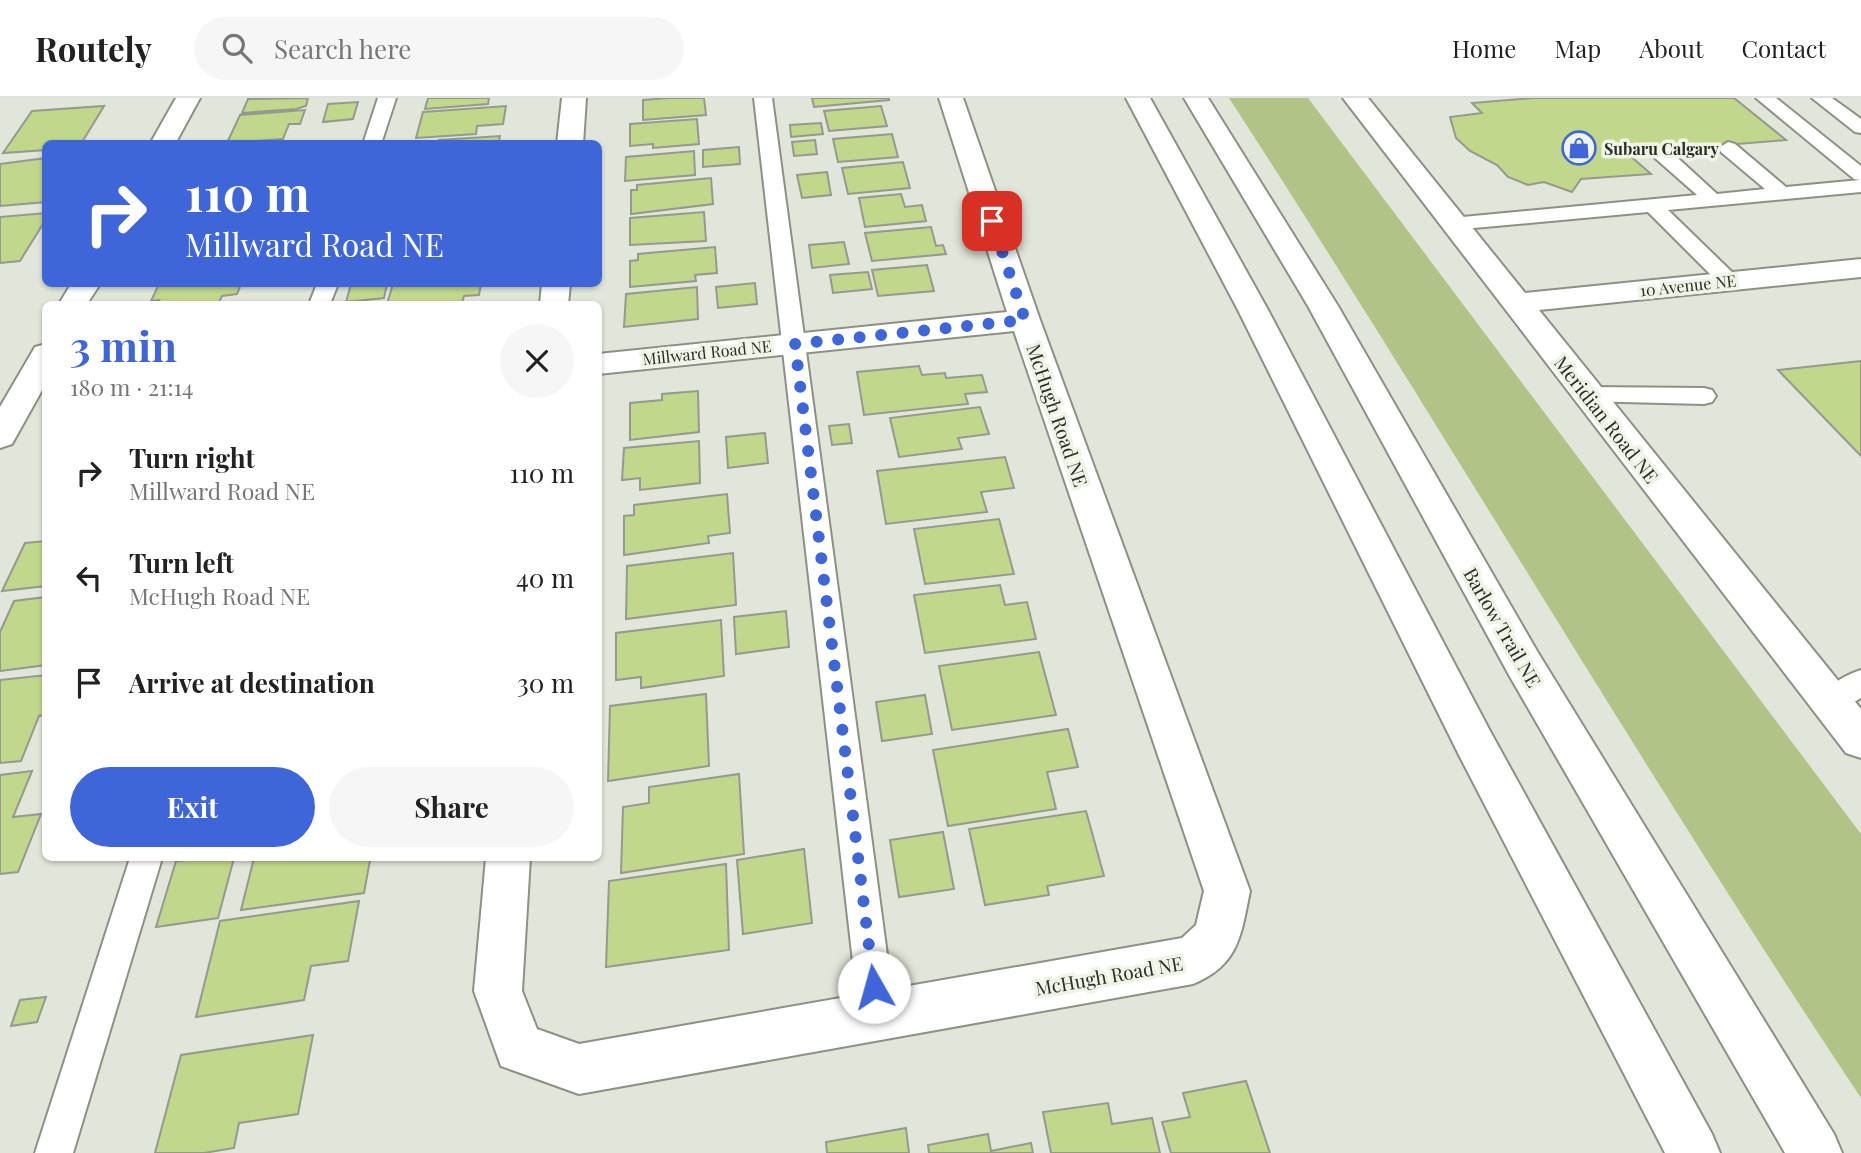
<!DOCTYPE html>
<html lang="en">
<head>
<meta charset="utf-8">
<style>
  :root { --surface:#fff; --page:#f6f6f6; --text:#222; --muted:#767676; --line:#e0e0e0; --accent:#3e66d8 }
  body { margin:0; font-family:"Playfair Display",serif; background:var(--page); color:var(--text); height:100vh; display:flex; flex-direction:column; font-size:26px; white-space:nowrap }
  * { box-sizing:border-box; margin:0 }
  p { font-size:23px; color:var(--muted) }
  .icon { flex:none; width:38px; height:38px; fill:none; stroke:currentColor; stroke-width:2; stroke-linecap:round; stroke-linejoin:round }
  .map { position:relative; flex:1; overflow:hidden }
  .sheet { position:absolute; left:42px; top:203px; width:560px; height:560px; display:flex; flex-direction:column; background:var(--surface); border-radius:10px; box-shadow:0 2px 5px #0004 }
  .sheet>* { flex:none }
  .guide { position:absolute; left:42px; top:42px; width:560px; height:147px; border-radius:10px; box-shadow:0 2px 5px #0004; background:#3e66d8; color:#fff; overflow:hidden }
  .pin { position:absolute; display:grid; place-items:center; width:60px; height:60px; color:#fff; margin:-30px; border-radius:14px; box-shadow:0 4px 10px #0006 }
  .me { position:absolute; width:77px; margin:-38px; rotate:353deg; stroke-linejoin:round; filter:drop-shadow(0 0 5px #0008) }
  .turn { display:flex; align-items:center; gap:24px; height:147px; padding:0 28px; font-size:32px }
  .turn .icon { width:91px; height:91px; stroke-width:2.5 }
  .turn b { display:block; font-size:49px; line-height:60px }
  .round { display:grid; place-items:center; flex:none; width:74px; height:74px; border-radius:37px; background:var(--page) }
  .summary { display:flex; align-items:center; justify-content:space-between; height:119px; padding:0 28px }
  h1 { font-size:42px; font-weight:700; line-height:52px; color:var(--accent) }
  .primary-button { display:flex; gap:14px; margin-top:auto; padding:14px 28px }
  .primary-button a { flex:1; height:80px; border-radius:42px; background:var(--accent); color:#fff; font-size:28px; font-weight:700; line-height:80px; text-align:center }
  .primary-button a+a { background:var(--page); color:var(--text) }
  ul { padding:0; list-style:none }
  li { display:flex; align-items:center; gap:21px; height:105px; padding:0 28px }
  li div { flex:1 }
  li b { display:block; font-size:26px }
  li em { font-style:normal }
  header { display:flex; align-items:center; gap:42px; box-sizing:border-box; height:98px; padding:0 35px; background:var(--surface); border-bottom:2px solid var(--line) }
  header strong { font-size:33px }
  nav { display:flex; gap:38px; margin-inline-start:auto; font-size:24px }
  .search { width:490px; height:63px; background:var(--page); display:flex; align-items:center; gap:18px; box-sizing:border-box; padding:0 24px; border-radius:38px; color:var(--muted); font-size:26px }
  .map>svg:first-child { display:block }
  .green { fill:#b1c387 }
  .building { fill:#c1d78b; stroke:#96998e; stroke-width:2 }
  .lines { fill:none; stroke-linecap:round; stroke-linejoin:round }
  .lane-casing { stroke:#8d9185; stroke-width:4 }
  .street-casing { stroke:#8d9185; stroke-width:4 }
  .primary-casing { stroke:#8d9185; stroke-width:4 }
  .lane { fill:#fff; fill-rule:evenodd }
  .street { fill:#fff; fill-rule:evenodd }
  .primary { fill:#fff; fill-rule:evenodd }
  .route { stroke:#3e66d8; stroke-width:12; stroke-dasharray:0 21.6 }
  .labels { text-anchor:middle; dominant-baseline:central; stroke-width:7; stroke-linejoin:round; paint-order:stroke }
  .far-poi-label { font-size:16px; font-weight:bold; fill:#2b2c28; stroke:#eff4e7; text-anchor:start }
  .far-street-label { font-size:16px; fill:#2b2c28; stroke:#eff4e7 }
  .street-label { font-size:19px; fill:#2b2c28; stroke:#eff4e7 }
</style>
</head>
<body>
<header>
<strong>Routely</strong>
<div class="search"><svg class="icon" aria-label="search" viewBox="0 0 24 24"><circle cx="10" cy="10" r="6"/><path d="M15 15l6 6"/></svg>Search here</div>
<nav><a>Home</a><a>Map</a><a>About</a><a>Contact</a></nav>
</header>
<div class="map">
<svg width="1861" height="1055" viewBox="0 0 1861 1055">
  <rect width="100%" height="100%" fill="#e2e6da"/>
  <path class="green" d="M1229,0H1308L1861,736V1000C1642,671 1444,331 1229,0Z"/>
  <path class="building" d="M308,0L306,8L296,11L242,15L248,1Z
    M428,0H489L488,6L425,11Z
    M668,0H704L706,17L643,22V2Z
    M812,0H889V2L814,9Z
    M1533,0H1734L1786,42L1627,55L1651,76L1581,81L1572,94L1544,84L1528,87L1508,79L1497,67L1470,53L1456,40L1450,19L1482,15L1472,5Z
    M358,4L353,21L323,24L328,6Z
    M104,8L81,46H46V52L3,55L32,13Z
    M506,8L503,26L477,28L476,36L416,40L423,14Z
    M881,8L887,28L829,33L824,13Z
    M305,12L300,26H289L283,41L227,45L240,17Z
    M697,21L699,46L653,50V46L630,48V26Z
    M821,25L823,36L791,39L790,27Z
    M892,36L898,59L838,64L833,41Z
    M500,38L498,46H438L439,42Z
    M815,42L817,56L794,58L792,44Z
    M739,49L740,66L703,69V52Z
    M694,53L695,77L625,83L626,59Z
    M46,60V104L0,108V66Z
    M903,64L910,90L848,96L842,70Z
    M827,74L831,97L802,100L797,77Z
    M711,80L713,106L631,116V92H637V87Z
    M901,96L905,109L922,107L926,123L865,129L859,100Z
    M704,114L706,143L630,147V120Z
    M46,115V121L20,163L0,165V119Z
    M931,129L936,148L943,147L946,156L872,163L865,135Z
    M844,144L849,166L812,170L809,147Z
    M715,149L717,175L695,177L696,183L630,189V163L638,162V156Z
    M927,167L934,193L878,198L872,172Z
    M868,174L872,191L833,195L830,177Z
    M755,185L757,206L718,210L716,189Z
    M159,186H241L237,196L222,198L218,206H157L159,202L151,203Z
    M351,186H387L384,200L346,204Z
    M393,186H481L479,197L464,198L462,205L387,206Z
    M697,189L698,221L624,229L626,196Z
    M1861,263V358L1778,272Z
    M919,268L922,277L945,275L946,280L982,277L987,294L965,296L968,306L864,317L857,274Z
    M698,293L699,334L630,342V305L662,302V296Z
    M980,309L989,336L958,340L962,351L899,359L890,320Z
    M849,326L852,345L832,347L829,328Z
    M765,335L768,365L728,370L726,339Z
    M699,343L700,385L640,392V380L622,382L624,350Z
    M1005,359L1014,390L981,394L987,414L886,426L877,373Z
    M727,396L730,435L708,438L709,445L624,457V418L634,417V407Z
    M999,421L1014,476L925,486L914,431Z
    M46,443V488L2,493L25,445Z
    M733,455L736,507L626,521L627,468Z
    M1000,487L1005,507L1027,504L1036,541L925,555L914,497Z
    M46,499V567L0,573V534L14,503Z
    M786,513L789,549L736,556L734,519Z
    M721,522L724,578L641,590V579L616,582V535Z
    M1039,554L1056,617L952,632L939,568Z
    M46,577V617L39,618L21,663L0,665V582Z
    M706,596L709,668L608,683L610,608Z
    M925,597L932,636L882,643L876,604Z
    M1068,631L1078,669L1047,674L1056,711L948,728L933,652Z
    M32,673L13,719L41,716L18,774L0,776V677Z
    M739,676L744,756L621,775L623,709L649,705V689Z
    M1086,713L1104,778L1047,788L1049,797L985,807L969,731Z
    M943,734L954,791L899,799L890,742Z
    M804,751L812,825L743,836L737,762Z
    M205,760H234L218,820L156,829L176,763Z
    M254,760H381L370,762L364,795L241,812Z
    M726,766L729,852L606,869L609,783Z
    M359,803L348,863L311,868L304,902L196,919L220,823Z
    M46,899L37,924L11,928L20,902Z
    M313,937L298,1016L239,1025L234,1050L204,1055H155L181,957Z
    M1246,983L1270,1055H1171L1162,1024L1190,1019L1183,995Z
    M1108,1005L1112,1026L1152,1020L1160,1055H1051L1043,1014Z
    M906,1030L909,1055H827L826,1044Z
    M988,1036L991,1053L1031,1045L1033,1055H929L928,1047Z"/>
  <g class="lines">
    <defs>
      <path id="lane" d="M378,0H396L381,46H363Z
        M754,0H772L895,916L890,929L877,934L864,929L859,916Z
        M1756,0H1776L1861,68V94L1668,112L1736,178L1740,183L1736,188H1722L1648,114L1452,132L1445,130L1442,126L1445,122L1452,120L1697,97L1655,60L1653,56L1655,52H1669L1717,96L1765,91L1721,54L1719,50L1728,44L1735,46L1786,89L1860,82L1854,81Z
        M1812,0H1832L1861,21V35L1855,34Z
        M317,186H338L330,206H309Z
        M1588,289L1704,290L1712,292L1716,298L1712,304L1704,306L1580,303L1576,297L1580,291Z
        M1861,572V600L1832,617L1822,613L1817,604C1825,589 1845,577 1861,572Z
        M130,760H162L73,1055H35Z"/>
      <path id="street" d="M176,0H200L175,46H150Z
        M562,0H586L583,46H557Z
        M939,0H963L1040,222L1250,793C1241,837 1239,867 1193,886L579,996L501,968L474,893L486,760H530L522,893L537,931L579,946L1182,840L1196,827L1204,793L1014,233L598,276V256L1007,214Z
        M1343,0H1368L1525,195L1861,161V179L1539,212L1861,611V660L1846,655Z
        M71,186H100L87,206H59Z
        M542,186H570L568,206H540Z
        M46,246V285L12,346L0,350V309L35,249Z"/>
      <path id="primary" d="M1126,0H1150L1268,212L1490,633L1712,1036L1720,1055H1665L1460,659L1238,212Z
        M1184,0H1208L1338,208L1537,553L1834,1036L1842,1055H1785L1509,577L1308,208Z"/>
    </defs>
    <use href="#lane" class="lane-casing"/>
    <use href="#street" class="street-casing"/>
    <use href="#primary" class="primary-casing"/>
    <use href="#lane" class="lane"/>
    <use href="#street" class="street"/>
    <use href="#primary" class="primary"/>
  </g>
  <g class="lines">
    <path class="route" d="M874,889L795,246L1025,222L992,123"/>
  </g>
  <defs>
    <symbol id="shop-ring" viewBox="-11 -11 22 22"><circle r="9.5" fill="#eff4e7" stroke="#3e66d8" stroke-width="1.5"/><path d="M-5-2.5h2.3a2.7 3.5 0 0 1 5.4 0H5L5.5 6h-11ZM-1.5-2.5h3a1.5 2.3 0 0 0-3 0Z" fill="#3e66d8"/></symbol>
  </defs>
  <g fill-rule="evenodd">
    <use href="#shop-ring" x="1560" y="31" width="38" height="38"/>
  </g>
  <g class="labels">
    <g class="far-poi-label">
      <text x="1604" y="50">Subaru Calgary</text>
    </g>
    <g class="far-street-label">
      <text transform="translate(1688 187) rotate(-6)">10 Avenue NE</text>
      <text transform="translate(707 254) rotate(-6)">Millward Road NE</text>
    </g>
    <g class="street-label">
      <text transform="translate(1058 317) rotate(71)">McHugh Road NE</text>
      <text transform="translate(1607 321) rotate(52)">Meridian Road NE</text>
      <text transform="translate(1503 529) rotate(60)">Barlow Trail NE</text>
      <text transform="translate(1109 877) rotate(-10)">McHugh Road NE</text>
    </g>
  </g>
</svg>
<div class="pin" style="left:992px;top:123px;background:#d93025"><svg class="icon" aria-label="arrive" viewBox="0 0 24 24"><path d="M6 21V4h12l-3 4 3 4H6"/></svg></div>
<svg class="me" style="left:874px;top:889px" viewBox="-20 -20 40 40"><circle r="19" fill="#fff"/><path d="M0-13L10 11 0 6-10 11z" fill="#3e66d8"/></svg>
<div class="guide">
<div class="turn"><svg class="icon" aria-label="right" viewBox="0 0 24 24"><path d="M7 20v-9h11M14 6l5 5-5 5"/></svg><div><b>110 m</b>Millward Road NE</div></div>
</div>
<section class="sheet">
<div class="summary"><div><h1>3 min</h1><p>180 m · 21:14</p></div><a class="round"><svg class="icon" aria-label="close" viewBox="0 0 24 24"><path d="M6 6l12 12M18 6L6 18"/></svg></a></div>
<ul>
<li><svg class="icon" aria-label="right" viewBox="0 0 24 24"><path d="M7 20v-9h11M14 6l5 5-5 5"/></svg><div><b>Turn right</b><p>Millward Road NE</p></div><em>110 m</em></li>
<li><svg class="icon" aria-label="left" viewBox="0 0 24 24"><path d="M17 20v-9H6M10 6l-5 5 5 5"/></svg><div><b>Turn left</b><p>McHugh Road NE</p></div><em>40 m</em></li>
<li><svg class="icon" aria-label="arrive" viewBox="0 0 24 24"><path d="M6 21V4h12l-3 4 3 4H6"/></svg><div><b>Arrive at destination</b></div><em>30 m</em></li>
</ul>
<div class="primary-button"><a>Exit</a><a>Share</a></div>
</section>
</div>
</body>
</html>
